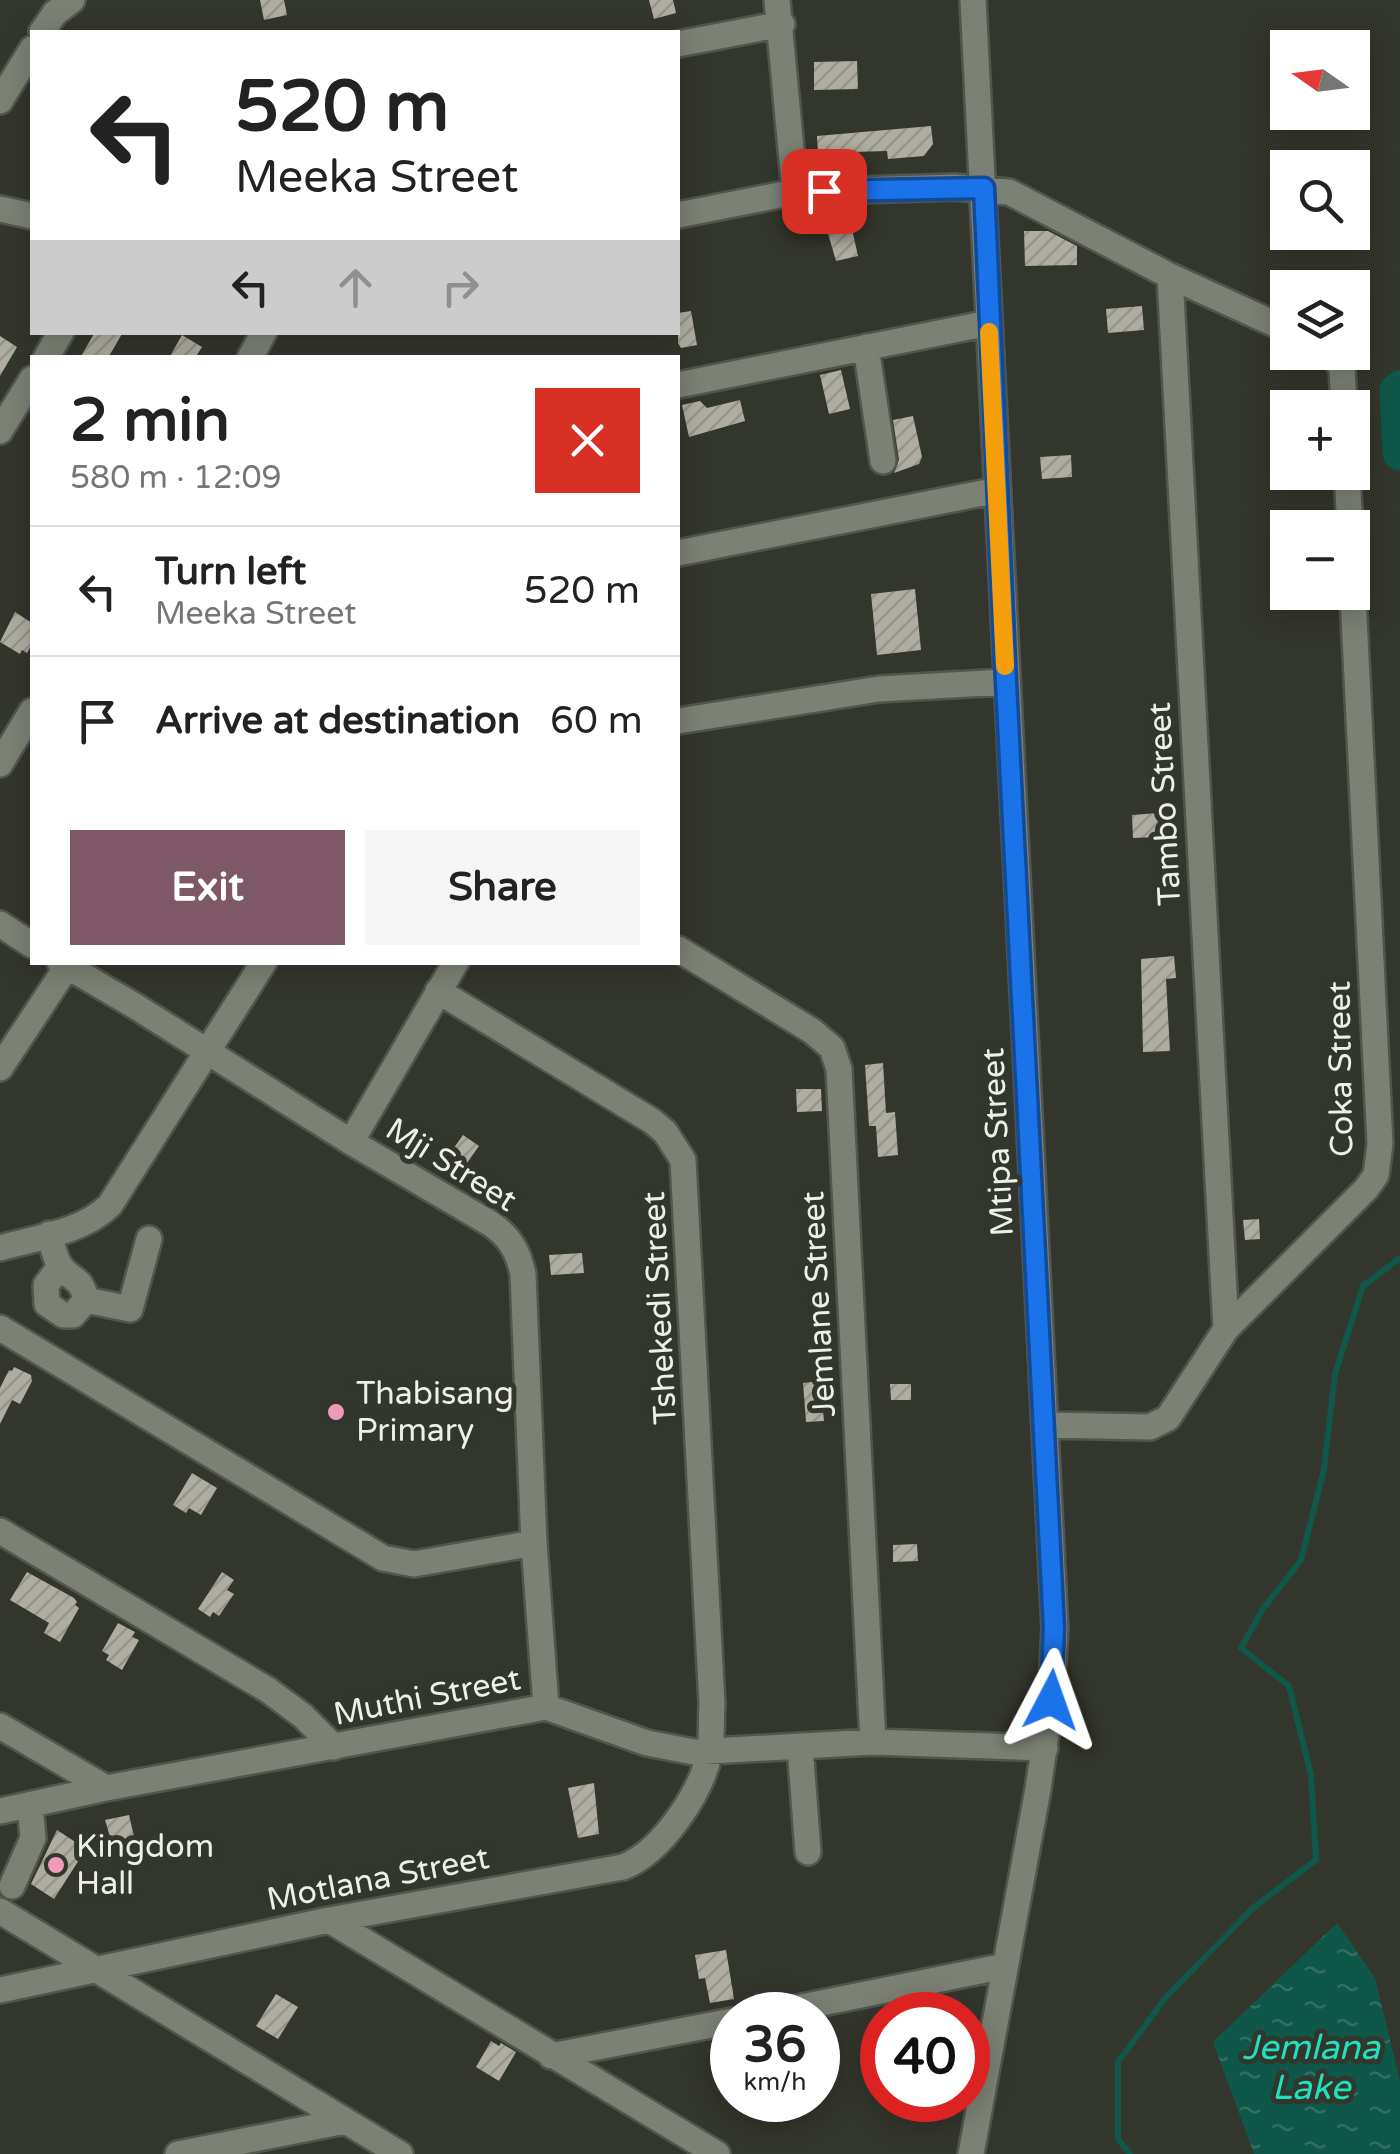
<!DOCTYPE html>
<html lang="en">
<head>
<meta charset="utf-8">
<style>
  :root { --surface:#fff; --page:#f6f6f6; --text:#222; --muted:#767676; --line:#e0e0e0; --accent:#7e5866 }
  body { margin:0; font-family:"Varela Round",sans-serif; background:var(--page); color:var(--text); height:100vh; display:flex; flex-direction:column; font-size:38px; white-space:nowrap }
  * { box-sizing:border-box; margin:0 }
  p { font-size:32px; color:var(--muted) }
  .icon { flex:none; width:55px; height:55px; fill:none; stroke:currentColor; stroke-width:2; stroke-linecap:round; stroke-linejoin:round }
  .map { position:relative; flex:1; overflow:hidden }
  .drawer { position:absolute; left:30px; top:355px; width:650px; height:610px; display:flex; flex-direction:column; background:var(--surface); border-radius:0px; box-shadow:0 5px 25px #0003 }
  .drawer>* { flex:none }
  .banner { position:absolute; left:30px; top:30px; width:650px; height:305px; border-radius:0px; box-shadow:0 5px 25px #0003; background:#fff; color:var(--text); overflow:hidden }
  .needle { width:65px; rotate:284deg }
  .tools { position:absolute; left:1270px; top:30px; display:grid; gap:20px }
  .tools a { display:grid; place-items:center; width:100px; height:100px; border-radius:0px; background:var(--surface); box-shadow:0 5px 25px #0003; font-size:50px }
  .speed { position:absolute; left:710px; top:1992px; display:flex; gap:20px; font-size:50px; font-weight:700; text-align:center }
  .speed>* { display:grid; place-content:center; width:130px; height:130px; border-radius:50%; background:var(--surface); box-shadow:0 5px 25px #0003; line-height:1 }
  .speed small { font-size:25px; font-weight:400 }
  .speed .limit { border:15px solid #d22; background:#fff; color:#111 }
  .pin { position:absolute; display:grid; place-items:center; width:85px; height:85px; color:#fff; margin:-42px; border-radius:20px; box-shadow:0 5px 15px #0006 }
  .me { position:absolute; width:110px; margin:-55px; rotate:4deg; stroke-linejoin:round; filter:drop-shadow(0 0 8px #0008) }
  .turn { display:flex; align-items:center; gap:35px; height:210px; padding:0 40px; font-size:45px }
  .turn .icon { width:130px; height:130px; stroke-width:2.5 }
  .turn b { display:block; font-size:70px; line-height:85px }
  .lanes { display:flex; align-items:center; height:95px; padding:0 40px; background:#0003; justify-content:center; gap:50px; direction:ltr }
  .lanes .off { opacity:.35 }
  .round { display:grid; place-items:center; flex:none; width:105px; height:105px; border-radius:0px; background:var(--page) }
  .headline { display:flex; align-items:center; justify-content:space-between; height:170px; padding:0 40px }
  h1 { font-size:60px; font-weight:700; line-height:75px }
  .cta { display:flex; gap:20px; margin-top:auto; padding:20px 40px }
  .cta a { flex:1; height:115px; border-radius:0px; background:var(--accent); color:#fff; font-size:40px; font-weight:700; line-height:115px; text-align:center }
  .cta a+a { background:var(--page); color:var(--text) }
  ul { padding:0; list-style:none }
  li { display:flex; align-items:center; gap:30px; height:130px; padding:0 40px; border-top:2px solid var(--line) }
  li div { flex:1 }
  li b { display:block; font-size:38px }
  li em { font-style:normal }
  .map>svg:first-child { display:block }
  .water { fill:url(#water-ripples) }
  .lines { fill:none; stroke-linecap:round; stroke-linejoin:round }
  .stream { stroke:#0f5748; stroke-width:6 }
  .river { stroke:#0f5748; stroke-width:35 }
  .building { fill:url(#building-hatch) }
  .minor-casing { stroke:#51554c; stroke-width:30 }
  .minor { stroke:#7c8175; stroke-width:25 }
  .route-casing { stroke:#114b97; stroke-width:25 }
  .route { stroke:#1a73e8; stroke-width:18 }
  .slow { stroke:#f59e0b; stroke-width:18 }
  .poi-dot { fill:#ef9ab8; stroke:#33362c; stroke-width:4 }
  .labels { text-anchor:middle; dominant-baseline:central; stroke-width:10; stroke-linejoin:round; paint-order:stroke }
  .street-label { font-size:32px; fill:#edf0e9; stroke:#33362c }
  .poi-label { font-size:32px; fill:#edf0e9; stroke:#33362c; text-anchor:start }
  .water-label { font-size:35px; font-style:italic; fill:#1fe1bd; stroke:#33362c }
</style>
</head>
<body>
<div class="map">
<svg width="1400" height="2154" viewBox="0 0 1400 2154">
  <defs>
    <pattern id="water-ripples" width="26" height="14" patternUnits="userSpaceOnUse" patternTransform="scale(2.5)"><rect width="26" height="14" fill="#0f5748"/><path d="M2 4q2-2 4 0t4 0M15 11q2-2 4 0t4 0" fill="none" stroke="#326f62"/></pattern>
    <pattern id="building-hatch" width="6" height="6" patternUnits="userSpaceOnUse" patternTransform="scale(2.5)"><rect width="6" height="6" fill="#afada1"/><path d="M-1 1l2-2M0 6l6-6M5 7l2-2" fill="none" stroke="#95948a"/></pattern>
  </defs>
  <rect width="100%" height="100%" fill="#33362c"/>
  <path class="water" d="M1337,1923L1375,1978L1400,2081V2154H1254L1213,2042Z"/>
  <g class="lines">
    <path class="stream" d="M1130,2154L1118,2139V2062L1166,1997L1253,1908L1316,1860L1311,1775L1289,1686L1241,1648L1263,1609L1301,1560L1324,1469L1335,1374L1363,1286L1400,1258"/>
    <path class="river" d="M1400,388L1397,391L1400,453"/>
  </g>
  <path class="building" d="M260,0H284L287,15L264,20Z
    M649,0H673L676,13L654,19Z
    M857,61L858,89L814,90V62Z
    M931,126L933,144L924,156L888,159L887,151L852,152V158L822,160L821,153H818L817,136Z
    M845,211L846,217L849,216L858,256L836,261L824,220L825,215Z
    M1024,231H1048L1077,246V265L1025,266Z
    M1142,306L1144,330L1108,333L1106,309Z
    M691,311L697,345L681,348L678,343V313Z
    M95,332H123L108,358H80Z
    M182,335L202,347L195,358H169Z
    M0,336L17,347L0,376Z
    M841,370L850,409L829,414L820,375Z
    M740,400L745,421L689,437L682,405L700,401L707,408Z
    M913,416L922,457L919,464L894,473L899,460L893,420Z
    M1071,455L1072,477L1042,479L1040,457Z
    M915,589L921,650L877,655L871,594Z
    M15,612L32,623V644L27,653L22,650L20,654L0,642Z
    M1158,813L1159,837L1133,838L1132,815Z
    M1174,956L1176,978L1166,979L1170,1051L1143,1052L1141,959Z
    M883,1063L886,1113L895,1112L898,1155L878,1157L876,1126H869L865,1065Z
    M796,1089H821L822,1111L797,1112Z
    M463,1135L479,1146L467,1163L451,1152Z
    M1259,1219L1260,1239L1245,1240L1243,1220Z
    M582,1253L584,1273L551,1275L549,1255Z
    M14,1367L31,1375L32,1381L20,1404L12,1400L0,1424V1388L9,1370L12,1371Z
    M820,1381L824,1421L806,1422L803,1383Z
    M890,1384H911V1400H891Z
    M192,1473L217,1488L201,1515L189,1508L186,1513L173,1505Z
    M917,1544L918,1561L893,1562V1545Z
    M27,1572L74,1598L77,1602L75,1605L79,1608L60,1642L44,1633L49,1623L10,1600Z
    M222,1572L234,1580L227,1590L234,1594L219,1616L213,1612L210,1617L198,1609Z
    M118,1623L135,1632L132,1637L139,1640L122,1670L106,1660L109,1655L102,1651Z
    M594,1783L599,1834L578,1838L568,1788Z
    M129,1815L136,1845L114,1850L105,1820Z
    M57,1830L86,1849L54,1899L31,1884Z
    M726,1950L734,1999L710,2003L705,1978L699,1979L695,1955Z
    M276,1994L298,2007L278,2039L256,2026Z
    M491,2041L499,2046L501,2043L516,2052L499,2081L476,2067Z"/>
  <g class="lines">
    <defs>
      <path id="minor" d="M777,0L795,192
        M42,32L55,13L72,0
        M678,44L782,24
        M0,101L32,49
        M0,209L32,216
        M678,215L795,192L955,187L1009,192L1170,276L1288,330
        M1170,276L1226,1329
        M866,347L883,461
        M1330,352L1342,368L1344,408
        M46,358L61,332
        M250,358L264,332
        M678,385L989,323
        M0,431L32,379
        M1347,472L1350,528
        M678,553L998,490
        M678,721L879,689L1005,682
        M0,764L32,711
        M0,924L32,945
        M678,949L812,1031L832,1048L839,1069L873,1742
        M60,962L135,1006L351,1142L491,1224C510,1237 518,1251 523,1274L534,1543L546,1707
        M0,1068L70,962
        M351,1142L456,962
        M49,1234C52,1243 55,1260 61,1267C73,1282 81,1276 86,1300L73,1315H63L47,1304L46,1285L60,1267
        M0,1248C36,1238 83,1232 110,1205L264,962
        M86,1300L130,1309L149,1239
        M0,1328L383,1558L414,1564L534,1543
        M1045,1425L1150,1427L1168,1418L1226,1329L1366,1189L1376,1175L1380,1144L1352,576
        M0,1531L268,1690L303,1716L334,1747
        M0,1726L106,1788
        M800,1746L808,1852
        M0,1811L106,1788L546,1707L647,1743L694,1752L873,1742L1045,1748
        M12,1886L33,1838L30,1805
        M0,1911L400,2154
        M329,1920L717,2154
        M0,1990L329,1920L623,1867C662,1852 702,1792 710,1751C712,1736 711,1719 712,1704L683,1160L665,1132L652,1121L438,991
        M762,2015L1005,1966
        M551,2056L732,2021
        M178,2154L345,2121
        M971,2154L1038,1789L1051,1700L1055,1628L973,0"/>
    </defs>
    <use href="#minor" class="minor-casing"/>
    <use href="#minor" class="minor"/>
  </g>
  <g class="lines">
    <defs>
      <path id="route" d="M824,191L984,188L1006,682L1054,1628L1051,1700"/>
    </defs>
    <use href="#route" class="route-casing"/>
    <use href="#route" class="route"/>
    <path class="slow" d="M989,332L1005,666"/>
  </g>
  <g class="poi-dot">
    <circle cx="336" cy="1412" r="10"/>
    <circle cx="56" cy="1865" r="10"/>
  </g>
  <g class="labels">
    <g class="street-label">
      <text transform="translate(1165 804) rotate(-93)">Tambo Street</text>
      <text transform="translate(1341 1069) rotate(-91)">Coka Street</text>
      <text transform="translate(998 1142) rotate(-93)">Mtipa Street</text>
      <text transform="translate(451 1165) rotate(32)">Mji Street</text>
      <text transform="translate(819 1304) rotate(-93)">Jemlane Street</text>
      <text transform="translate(660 1308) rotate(-93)">Tshekedi Street</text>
      <text transform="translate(427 1697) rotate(-11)">Muthi Street</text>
      <text transform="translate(378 1879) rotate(-11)">Motlana Street</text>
    </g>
    <g class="poi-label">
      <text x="356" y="1394">Thabisang<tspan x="356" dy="37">Primary</tspan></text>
      <text x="76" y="1847">Kingdom<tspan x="76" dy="37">Hall</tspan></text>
    </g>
    <g class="water-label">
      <text x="1311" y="2048">Jemlana<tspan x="1311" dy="40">Lake</tspan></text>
    </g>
  </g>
</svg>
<div class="tools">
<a><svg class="needle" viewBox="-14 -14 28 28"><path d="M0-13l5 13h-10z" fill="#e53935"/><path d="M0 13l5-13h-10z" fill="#767676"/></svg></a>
<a><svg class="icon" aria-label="search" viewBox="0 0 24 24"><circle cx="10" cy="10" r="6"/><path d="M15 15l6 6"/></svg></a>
<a><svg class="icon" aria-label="layers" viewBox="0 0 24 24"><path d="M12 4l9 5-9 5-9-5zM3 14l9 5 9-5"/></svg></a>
<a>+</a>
<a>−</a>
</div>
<div class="speed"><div>36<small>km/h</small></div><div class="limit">40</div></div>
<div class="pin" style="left:824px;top:191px;background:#d93025"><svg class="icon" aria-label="arrive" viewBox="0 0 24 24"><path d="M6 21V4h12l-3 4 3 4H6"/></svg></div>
<svg class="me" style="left:1051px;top:1700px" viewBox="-20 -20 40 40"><path d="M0-17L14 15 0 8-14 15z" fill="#1a73e8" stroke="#fff" stroke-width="4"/></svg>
<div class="banner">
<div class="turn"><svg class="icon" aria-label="left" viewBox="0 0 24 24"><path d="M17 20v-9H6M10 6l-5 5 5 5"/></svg><div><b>520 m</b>Meeka Street</div></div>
<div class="lanes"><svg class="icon" aria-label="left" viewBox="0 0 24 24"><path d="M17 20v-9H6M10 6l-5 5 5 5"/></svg><svg class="icon off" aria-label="ahead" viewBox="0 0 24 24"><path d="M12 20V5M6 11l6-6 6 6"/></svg><svg class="icon off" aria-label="right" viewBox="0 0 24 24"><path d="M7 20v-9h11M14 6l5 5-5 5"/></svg></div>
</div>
<section class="drawer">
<div class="headline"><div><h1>2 min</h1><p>580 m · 12:09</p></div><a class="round" style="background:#d93025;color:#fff"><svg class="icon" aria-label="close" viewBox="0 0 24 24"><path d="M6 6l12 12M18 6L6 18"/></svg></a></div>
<ul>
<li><svg class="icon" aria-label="left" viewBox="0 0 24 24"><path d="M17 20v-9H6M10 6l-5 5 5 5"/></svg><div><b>Turn left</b><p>Meeka Street</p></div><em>520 m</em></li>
<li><svg class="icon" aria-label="arrive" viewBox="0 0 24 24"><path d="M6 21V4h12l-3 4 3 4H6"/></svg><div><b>Arrive at destination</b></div><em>60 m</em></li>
</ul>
<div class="cta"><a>Exit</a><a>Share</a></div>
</section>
</div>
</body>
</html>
